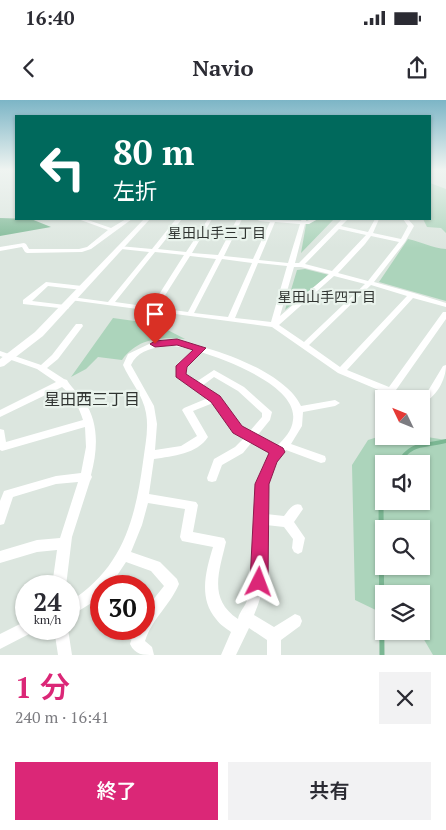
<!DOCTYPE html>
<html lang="ja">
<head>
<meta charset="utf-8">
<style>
  :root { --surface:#fff; --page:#f2f2f3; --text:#2b2b33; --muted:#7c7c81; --accent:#db2777 }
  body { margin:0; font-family:"PT Serif","Noto Sans JP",serif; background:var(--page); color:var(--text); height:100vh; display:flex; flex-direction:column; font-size:19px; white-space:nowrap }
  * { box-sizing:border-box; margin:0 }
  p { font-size:16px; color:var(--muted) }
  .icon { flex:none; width:28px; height:28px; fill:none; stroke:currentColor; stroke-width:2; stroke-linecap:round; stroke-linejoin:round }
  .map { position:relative; height:555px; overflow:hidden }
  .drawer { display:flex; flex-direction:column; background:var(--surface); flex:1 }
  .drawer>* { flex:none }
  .hud { position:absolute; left:15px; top:15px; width:416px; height:105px; border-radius:0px; box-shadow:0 1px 4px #0004; background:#00695c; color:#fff; overflow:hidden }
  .needle { width:32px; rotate:313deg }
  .buttons { position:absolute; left:375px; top:290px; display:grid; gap:10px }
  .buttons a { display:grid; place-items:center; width:55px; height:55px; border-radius:0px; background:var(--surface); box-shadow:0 1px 4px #0004; font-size:25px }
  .speed { position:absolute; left:15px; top:475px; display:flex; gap:10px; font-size:25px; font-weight:700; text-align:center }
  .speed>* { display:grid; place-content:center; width:65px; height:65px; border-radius:50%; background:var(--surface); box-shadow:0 1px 4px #0004; line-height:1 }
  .speed small { font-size:12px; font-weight:400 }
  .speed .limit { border:8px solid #d22; background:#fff; color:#111 }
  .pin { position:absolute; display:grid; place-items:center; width:42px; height:42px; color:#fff; margin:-51px -21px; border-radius:50% 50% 50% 0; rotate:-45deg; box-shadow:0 0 5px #0007 }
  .pin .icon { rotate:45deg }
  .me { position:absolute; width:55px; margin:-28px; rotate:3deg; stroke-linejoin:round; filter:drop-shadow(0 0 4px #0008) }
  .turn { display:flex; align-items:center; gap:18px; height:105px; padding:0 15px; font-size:22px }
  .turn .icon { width:65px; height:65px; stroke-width:2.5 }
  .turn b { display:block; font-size:35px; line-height:42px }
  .round { display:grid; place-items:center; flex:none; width:52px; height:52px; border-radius:0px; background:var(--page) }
  .head { display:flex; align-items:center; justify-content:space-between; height:85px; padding:0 15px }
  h1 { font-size:30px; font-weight:600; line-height:38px; color:var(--accent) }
  .button { display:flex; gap:10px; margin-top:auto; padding:10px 15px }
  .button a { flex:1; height:58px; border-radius:0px; background:var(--accent); color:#fff; font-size:20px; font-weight:600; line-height:58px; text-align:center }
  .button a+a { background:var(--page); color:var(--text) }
  .status { display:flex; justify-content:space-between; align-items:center; height:35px; padding:0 25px; background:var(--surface); direction:ltr }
  .status svg { height:14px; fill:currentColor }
  header { display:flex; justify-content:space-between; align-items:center; height:65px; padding:0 15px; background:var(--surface); font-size:22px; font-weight:600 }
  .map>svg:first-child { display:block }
  .green { fill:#acd4bb; fill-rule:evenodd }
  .water { fill:#7bb793 }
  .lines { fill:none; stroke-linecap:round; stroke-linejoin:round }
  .stream-far1 { stroke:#7bb793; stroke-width:4 }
  .stream { stroke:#7bb793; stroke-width:5 }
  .street { fill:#fff; fill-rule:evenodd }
  .secondary { fill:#fff; fill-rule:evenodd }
  .route { fill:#db2777; stroke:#8e194d }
  .labels { text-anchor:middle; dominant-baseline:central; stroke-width:4.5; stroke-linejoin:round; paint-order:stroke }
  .far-neighbourhood-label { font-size:14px; fill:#303431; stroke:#e9f3ec }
  .neighbourhood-label { font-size:16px; fill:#303431; stroke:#e9f3ec }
</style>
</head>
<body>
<div class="status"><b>16:40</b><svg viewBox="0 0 49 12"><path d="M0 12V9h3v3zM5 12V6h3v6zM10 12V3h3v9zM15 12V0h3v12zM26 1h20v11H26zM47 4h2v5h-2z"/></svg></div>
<header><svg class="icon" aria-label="back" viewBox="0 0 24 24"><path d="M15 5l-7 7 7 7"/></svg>Navio<svg class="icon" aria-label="share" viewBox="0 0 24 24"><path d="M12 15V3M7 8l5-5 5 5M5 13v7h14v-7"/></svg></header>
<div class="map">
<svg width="446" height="555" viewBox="0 0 446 555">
  <rect width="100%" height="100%" fill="#dce6df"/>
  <path class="green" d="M430,83L446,89V133L441,128L427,127L423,119H430Z
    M307,119H334L301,153Z
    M408,139C422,142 432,148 446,149V201L379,182Z
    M305,169L329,175L285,210L297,170Z
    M113,218L156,224L185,239C160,237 138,238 122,260L98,257L86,269L71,277Z
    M384,335L421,336L446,340V555H433L419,531H421V494H384V514L355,500L352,365L368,340ZM384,364H421V401H384ZM384,429H421V466H384Z"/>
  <path class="water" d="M0,118L31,119L51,127L0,136Z"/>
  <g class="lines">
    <path class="stream-far1" d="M398,364C411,341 424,347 446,341
      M381,404L384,393"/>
    <path class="stream" d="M381,403L382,555"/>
    <path class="street" d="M78,119H85L111,128L126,119H132L91,149L82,152L27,153L25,152L22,147L0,151V147L24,143L26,144L29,149H79L87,147L108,130Z
      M176,119H182L158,149L186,152L208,119H212L192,153L218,155L237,119H242L224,156L253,159L270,122L259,121L257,119L301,121L302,119H306V121L312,119H318L309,124H305L295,163H299L342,119H348L341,126L368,132L375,119H379L373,133L401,139L408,126L403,119H408L414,126L405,142L374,182L414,193L446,203V207L413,198L347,270L389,287L443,212H446V219L396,290L412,297L413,299H400L338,273L272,227L70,200L68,199L72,197L108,202L149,152L121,149L118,147L119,146L152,149ZM275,122L300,124L288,163L259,160ZM339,129L366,135L332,171L305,164ZM371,136L399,142L368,181L338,173L365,144ZM155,152L184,155L151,207L115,202ZM190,156L216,159L188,212L157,208ZM222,159L252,163L228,217L194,213ZM258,163L287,166L271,222L235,218ZM294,167H301L329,174L280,216ZM334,176L365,184L304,242L279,225ZM371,185L407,196L340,267L309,245Z
      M46,182L82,186L85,188L82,190L48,186L32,201L65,205L69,207L68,209L23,204V200Z
      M76,224H82L83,226L58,259L47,268L64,279L67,280C69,285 80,295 84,301C99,322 98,349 91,375L92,377L90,381L72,437L66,486H52L57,450L37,452L0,463V451L37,440L60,438L78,382L56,384L13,397L4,424L0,425V401L4,391L56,376L81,373L86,347L85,327L2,351L0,350V329L4,330L6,342L83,320C79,307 73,296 62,287L0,317V310L56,282L37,269L0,256V251L41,265L52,255Z
      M162,241C199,240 285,270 301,306L335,300L340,303L335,306L303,312L302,326L291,344L325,356L326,359L325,362L321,363L286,350L275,364L269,378L266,396V414L284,416C289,410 293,402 301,405L303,409L294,422L305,438L302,452L298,454L294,452L292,448L293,439L284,427L266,425C268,460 268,482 254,515L274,527L295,514L300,516L302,521L300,526L281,540V555H267V540L249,528L236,555H221L231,532C226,528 220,525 216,519C198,498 206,470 213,447L182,441L180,437L185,409L148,403L142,425L131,452L160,462L177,479L179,484C169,507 153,517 145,541L152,547L154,555C143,555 135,555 130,544L135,529H144V511L164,486L151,471L126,462L110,486H101V495L93,502L69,517V502C122,469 135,421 143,362C145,346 149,329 146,313C143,295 130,281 123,265L128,254L149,244ZM162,246H173L194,249L178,263L176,275L208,298L184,308L182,310L197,336L181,346L155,350L157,324L154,306L131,265C137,252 149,249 162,246ZM201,252C226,260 298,286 293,320C292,331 284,339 277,346L257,336L270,320L272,312L244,287L214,270L196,282L184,274L185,266ZM214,277L238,291L262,313V317L249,332L241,327L218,297L202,286ZM213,303L233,333L244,338L235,347L214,359L207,378L208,381L212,382L216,381L222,365L243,353L252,342L271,353C243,388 260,432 254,473C252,483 250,493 246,503C243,509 239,513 238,519C208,499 219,472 226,442L224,438L193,432L198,405L196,402L149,394L154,359C173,356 197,354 208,337L193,311Z
      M446,265C446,280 436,298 421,304V299H418L428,291L443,266Z
      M26,521V529H33L31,533L0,549V534Z
      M54,529H68L72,555H58Z"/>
    <path class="secondary" d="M144,119H150L43,236L4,266L0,267V259L35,232Z"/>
  </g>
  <linearGradient id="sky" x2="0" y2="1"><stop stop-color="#7cb5c6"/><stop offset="0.47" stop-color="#eff4f1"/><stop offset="1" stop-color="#eff4f1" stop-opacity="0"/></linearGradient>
  <rect width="446" height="148" fill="url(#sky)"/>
  <path class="route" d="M177,239L206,248L187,267L186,274L220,296L242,326L283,348L285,352L277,362L269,384L268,482L265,488L259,490L253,488L250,482L255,384L269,353L233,333L211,302L176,277V266L193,250L177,245L155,247L150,244L155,241Z"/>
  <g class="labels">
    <g class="far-neighbourhood-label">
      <text x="217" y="132">星田山手三丁目</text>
      <text x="327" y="196">星田山手四丁目</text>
    </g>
    <g class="neighbourhood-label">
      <text x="92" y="299">星田西三丁目</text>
    </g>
  </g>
</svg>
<div class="buttons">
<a><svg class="needle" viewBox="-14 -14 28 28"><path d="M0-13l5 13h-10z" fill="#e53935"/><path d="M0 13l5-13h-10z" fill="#7c7c81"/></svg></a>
<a><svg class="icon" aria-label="sound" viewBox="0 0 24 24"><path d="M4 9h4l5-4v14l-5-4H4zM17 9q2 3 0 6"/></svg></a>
<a><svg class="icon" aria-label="search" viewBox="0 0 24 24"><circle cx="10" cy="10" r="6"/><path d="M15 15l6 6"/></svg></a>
<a><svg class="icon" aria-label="layers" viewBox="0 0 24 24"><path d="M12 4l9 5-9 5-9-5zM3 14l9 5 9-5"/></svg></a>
</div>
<div class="speed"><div>24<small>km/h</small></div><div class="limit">30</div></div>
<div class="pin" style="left:155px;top:244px;background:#d93025"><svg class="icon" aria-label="arrive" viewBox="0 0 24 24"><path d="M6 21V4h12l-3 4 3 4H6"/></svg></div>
<svg class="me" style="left:259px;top:482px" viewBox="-20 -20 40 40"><path d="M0-17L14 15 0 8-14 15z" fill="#db2777" stroke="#fff" stroke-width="4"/></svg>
<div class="hud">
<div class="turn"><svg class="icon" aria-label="left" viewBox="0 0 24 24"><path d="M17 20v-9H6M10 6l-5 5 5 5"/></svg><div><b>80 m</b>左折</div></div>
</div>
</div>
<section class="drawer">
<div class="head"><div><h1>1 分</h1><p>240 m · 16:41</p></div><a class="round"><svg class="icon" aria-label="close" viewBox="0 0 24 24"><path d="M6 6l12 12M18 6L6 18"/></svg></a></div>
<div class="button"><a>終了</a><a>共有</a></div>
</section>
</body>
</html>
